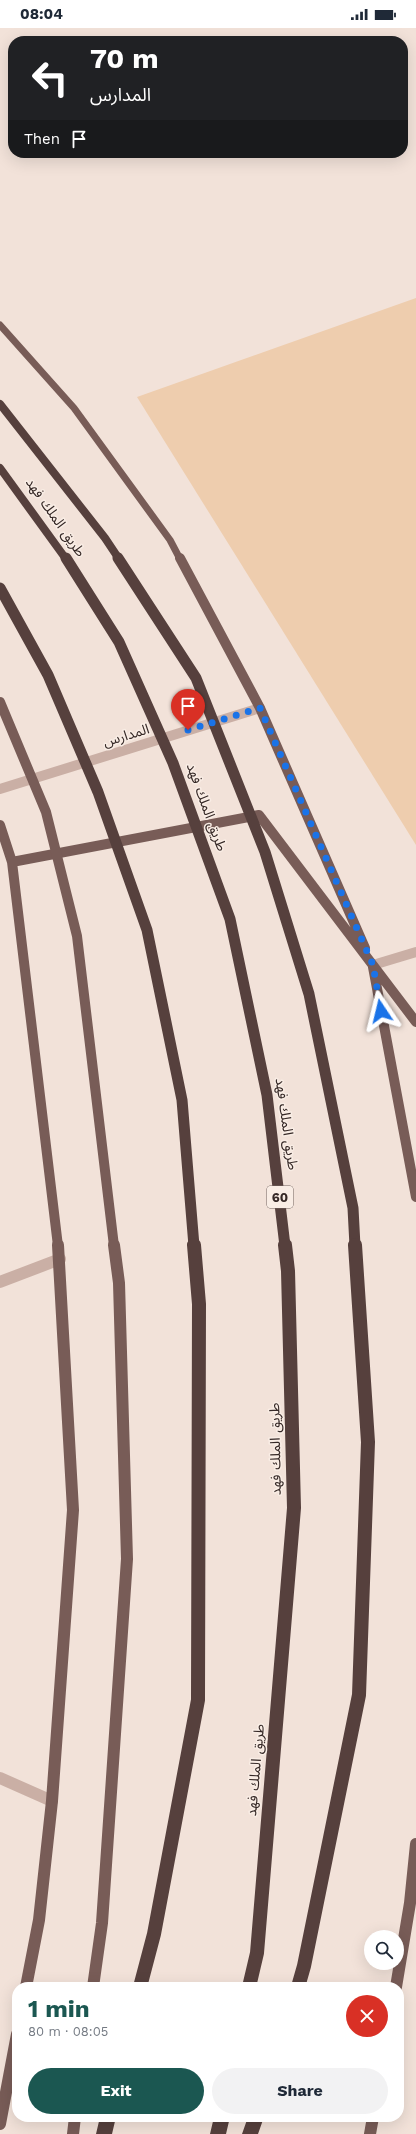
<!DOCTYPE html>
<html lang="en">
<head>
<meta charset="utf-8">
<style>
  :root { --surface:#fff; --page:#f2f2f3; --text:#1f2937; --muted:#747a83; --accent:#1b5751 }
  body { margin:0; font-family:"Work Sans","Noto Sans Arabic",sans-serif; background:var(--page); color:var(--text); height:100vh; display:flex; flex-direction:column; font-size:15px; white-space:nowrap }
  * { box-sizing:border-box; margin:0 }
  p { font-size:13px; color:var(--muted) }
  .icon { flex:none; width:22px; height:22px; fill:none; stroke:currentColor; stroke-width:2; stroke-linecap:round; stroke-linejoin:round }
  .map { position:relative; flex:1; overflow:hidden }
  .sheet { position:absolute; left:12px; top:1954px; width:392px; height:140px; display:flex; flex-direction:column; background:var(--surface); border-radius:16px; box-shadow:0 4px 16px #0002 }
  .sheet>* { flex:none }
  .top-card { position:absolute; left:8px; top:8px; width:400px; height:122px; border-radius:16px; box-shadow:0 4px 16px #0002; background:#202124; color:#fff; overflow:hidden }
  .tools { position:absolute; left:364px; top:1902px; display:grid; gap:8px }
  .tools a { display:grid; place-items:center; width:40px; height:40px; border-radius:50%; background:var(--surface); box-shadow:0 4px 16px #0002; font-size:20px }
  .pin { position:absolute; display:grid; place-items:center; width:34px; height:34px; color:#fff; margin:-41px -17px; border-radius:50% 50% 50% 0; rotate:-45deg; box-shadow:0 0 4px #0007 }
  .pin .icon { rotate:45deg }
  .me { position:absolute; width:44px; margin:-22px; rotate:350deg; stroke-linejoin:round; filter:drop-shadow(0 0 3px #0008) }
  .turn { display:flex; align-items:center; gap:14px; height:84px; padding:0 16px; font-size:18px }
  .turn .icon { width:52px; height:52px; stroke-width:2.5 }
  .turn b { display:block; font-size:28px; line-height:34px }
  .then { display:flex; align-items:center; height:38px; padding:0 16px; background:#0003; gap:8px; font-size:15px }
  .round { display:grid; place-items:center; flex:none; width:42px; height:42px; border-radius:21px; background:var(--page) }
  .head { display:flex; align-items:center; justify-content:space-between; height:68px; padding:0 16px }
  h1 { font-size:24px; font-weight:700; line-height:30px; color:var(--accent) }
  .action { display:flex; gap:8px; margin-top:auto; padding:8px 16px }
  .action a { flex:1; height:46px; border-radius:24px; background:var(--accent); color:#fff; font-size:16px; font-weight:700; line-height:46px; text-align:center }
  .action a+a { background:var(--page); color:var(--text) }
  .status { display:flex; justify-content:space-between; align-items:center; height:28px; padding:0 20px; background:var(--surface); direction:ltr }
  .status svg { height:11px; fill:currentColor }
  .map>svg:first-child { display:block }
  .sand { fill:#eecdae }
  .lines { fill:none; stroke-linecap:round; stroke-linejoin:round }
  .street-far1 { stroke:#caafa5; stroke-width:10 }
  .street { stroke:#caafa5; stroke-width:12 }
  .primary-far2 { stroke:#785c57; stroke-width:7 }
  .primary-far1 { stroke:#785c57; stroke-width:10 }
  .primary { stroke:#785c57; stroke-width:12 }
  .highway { fill:#56403d; fill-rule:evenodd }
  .primary-bridge-far1 { stroke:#785c57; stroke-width:10 }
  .primary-bridge { stroke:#785c57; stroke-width:12 }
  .highway-bridge-far2 { stroke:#56403d; stroke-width:8 }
  .highway-bridge-far1 { stroke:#56403d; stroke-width:11 }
  .highway-bridge { stroke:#56403d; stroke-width:14 }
  .route { stroke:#1a73e8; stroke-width:7; stroke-dasharray:0 12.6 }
  .labels { text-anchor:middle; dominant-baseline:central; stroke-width:3; stroke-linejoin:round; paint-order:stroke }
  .shield { fill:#f9ede5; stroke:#70635f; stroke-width:1 }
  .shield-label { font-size:13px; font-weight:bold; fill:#352826 }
  .street-label { font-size:14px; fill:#352826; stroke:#f9ede5 }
</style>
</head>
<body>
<div class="status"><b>08:04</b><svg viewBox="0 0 49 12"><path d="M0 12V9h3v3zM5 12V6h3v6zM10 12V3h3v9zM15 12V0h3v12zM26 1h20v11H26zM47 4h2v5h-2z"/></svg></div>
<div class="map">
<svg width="416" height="2106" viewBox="0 0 416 2106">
  <rect width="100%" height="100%" fill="#f2e2d9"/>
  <path class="sand" d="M416,270V817L137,369Z"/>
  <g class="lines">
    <path class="street-far1" d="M0,761L260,680
      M373,937L416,924"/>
    <path class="street" d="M0,1254L60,1231
      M0,1750L52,1773"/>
    <path class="primary-far2" d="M0,297L74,380L170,512L180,531"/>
    <path class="primary-far1" d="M180,530L260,680L365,920
      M0,797L12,834
      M373,939L416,1169
      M58,1218L12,834L259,787L416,994"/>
    <path class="primary" d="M26,1959L39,1892L52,1773L73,1482L58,1217
      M396,1959L410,1875L416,1816
      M0,2096L17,2006
      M73,2106L75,2089
      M370,2106L373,2089"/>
    <path class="highway" d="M100,2089H116L112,2106H96Z
      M214,2089H230L226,2106H210Z
      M248,2089H264L258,2106H242Z"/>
    <path class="primary-bridge-far1" d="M0,674L46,784L77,908L114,1218"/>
    <path class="primary-bridge" d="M93,1959L102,1895L127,1531L119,1255L114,1217"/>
    <path class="highway-bridge-far2" d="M0,376L105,510L119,531
      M0,440L66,531"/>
    <path class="highway-bridge-far1" d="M66,530L119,614L173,735L230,891L267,1067L285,1218
      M118,530L196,650L265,824L309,966L353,1180L355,1218
      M0,560L48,647L98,764L147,902L182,1072L194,1218"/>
    <path class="highway-bridge" d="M140,1959L154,1906L198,1672L199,1276L194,1217
      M249,1959L257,1925L294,1480L288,1243L285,1217
      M298,1959L304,1938L359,1667L368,1414L355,1217"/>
  </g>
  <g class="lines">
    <path class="route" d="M188,702L260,680L373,937L381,983"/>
  </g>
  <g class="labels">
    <rect class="shield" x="267" y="1158" width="26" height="22" rx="3"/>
    <g class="shield-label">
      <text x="280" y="1169">60</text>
    </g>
    <g class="street-label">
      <text transform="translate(56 489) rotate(55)">طريق الملك فهد</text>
      <text transform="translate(126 707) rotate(-17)">المدارس</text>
      <text transform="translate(207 779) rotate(70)">طريق الملك فهد</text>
      <text transform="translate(287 1096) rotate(82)">طريق الملك فهد</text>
      <text transform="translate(275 1421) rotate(-91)">طريق الملك فهد</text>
      <text transform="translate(255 1742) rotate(-85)">طريق الملك فهد</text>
    </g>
  </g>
</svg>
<div class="tools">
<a><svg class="icon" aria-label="search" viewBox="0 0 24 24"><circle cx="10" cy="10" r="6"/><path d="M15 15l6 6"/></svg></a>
</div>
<div class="pin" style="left:188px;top:702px;background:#d93025"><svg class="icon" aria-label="arrive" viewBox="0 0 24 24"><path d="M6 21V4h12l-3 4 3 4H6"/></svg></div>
<svg class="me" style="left:381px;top:983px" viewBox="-20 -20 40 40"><path d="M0-17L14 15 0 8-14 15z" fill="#1a73e8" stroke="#fff" stroke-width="4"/></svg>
<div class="top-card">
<div class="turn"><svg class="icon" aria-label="left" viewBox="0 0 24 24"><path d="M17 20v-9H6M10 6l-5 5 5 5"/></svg><div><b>70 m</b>المدارس</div></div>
<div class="then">Then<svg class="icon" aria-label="arrive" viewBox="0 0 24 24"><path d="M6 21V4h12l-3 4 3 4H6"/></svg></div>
</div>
<section class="sheet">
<div class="head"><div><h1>1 min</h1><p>80 m · 08:05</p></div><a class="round" style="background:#d93025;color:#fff"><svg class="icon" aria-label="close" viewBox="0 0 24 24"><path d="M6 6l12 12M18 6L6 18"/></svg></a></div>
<div class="action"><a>Exit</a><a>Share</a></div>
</section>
</div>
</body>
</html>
